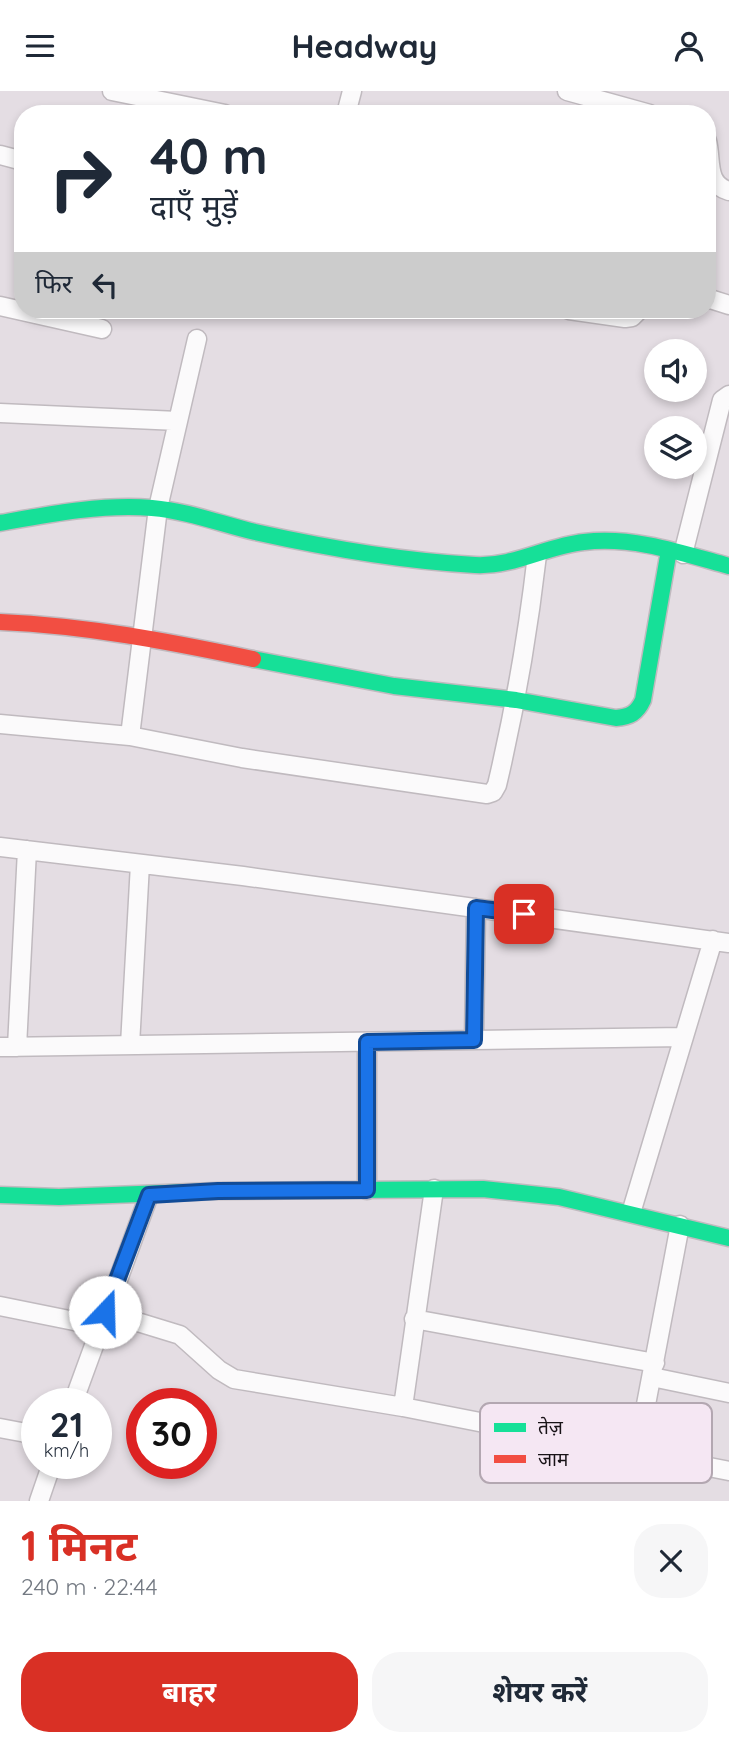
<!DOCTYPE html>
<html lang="hi">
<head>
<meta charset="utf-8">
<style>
  :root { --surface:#fff; --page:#f6f6f7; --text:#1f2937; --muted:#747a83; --accent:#d93025 }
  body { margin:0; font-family:Quicksand,"Noto Sans Devanagari",sans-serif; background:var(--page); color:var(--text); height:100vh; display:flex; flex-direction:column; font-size:26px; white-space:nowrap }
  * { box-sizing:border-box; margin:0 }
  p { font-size:23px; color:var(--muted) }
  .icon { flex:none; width:38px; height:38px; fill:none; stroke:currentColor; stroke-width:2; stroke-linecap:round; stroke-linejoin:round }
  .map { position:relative; height:1410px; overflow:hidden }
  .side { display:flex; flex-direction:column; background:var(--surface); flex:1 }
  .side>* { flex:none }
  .hud { position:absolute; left:14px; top:14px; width:702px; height:214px; border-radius:28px; box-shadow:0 4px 10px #0003; background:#fff; color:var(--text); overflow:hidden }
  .buttons { position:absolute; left:644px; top:248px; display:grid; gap:14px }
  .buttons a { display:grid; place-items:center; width:63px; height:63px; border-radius:50%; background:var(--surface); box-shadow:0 4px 10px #0003; font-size:35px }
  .speed { position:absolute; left:21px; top:1297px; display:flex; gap:14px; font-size:35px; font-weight:700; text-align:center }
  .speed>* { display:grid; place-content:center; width:91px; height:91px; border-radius:50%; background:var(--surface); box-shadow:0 4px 10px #0003; line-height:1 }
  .speed small { font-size:18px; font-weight:400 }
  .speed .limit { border:10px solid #d22; background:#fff; color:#111 }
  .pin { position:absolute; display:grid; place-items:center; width:60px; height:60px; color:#fff; margin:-30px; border-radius:14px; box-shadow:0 4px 10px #0006 }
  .me { position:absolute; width:77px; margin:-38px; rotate:21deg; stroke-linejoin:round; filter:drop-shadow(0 0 5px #0008) }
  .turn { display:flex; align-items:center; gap:24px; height:147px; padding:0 21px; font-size:32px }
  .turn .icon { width:91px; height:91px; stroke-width:2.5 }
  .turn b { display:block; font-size:49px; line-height:60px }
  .then { display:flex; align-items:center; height:66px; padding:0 21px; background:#0003; gap:14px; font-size:26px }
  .round { display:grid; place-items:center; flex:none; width:74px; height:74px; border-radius:28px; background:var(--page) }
  .headline { display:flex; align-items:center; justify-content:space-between; height:119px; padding:0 21px }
  h1 { font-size:42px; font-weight:700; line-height:52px; color:var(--accent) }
  .action { display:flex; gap:14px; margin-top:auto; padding:14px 21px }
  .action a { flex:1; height:80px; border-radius:28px; background:var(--accent); color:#fff; font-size:28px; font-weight:700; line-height:80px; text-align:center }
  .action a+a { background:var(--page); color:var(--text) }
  header { display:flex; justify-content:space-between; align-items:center; height:91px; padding:0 21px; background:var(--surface); font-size:32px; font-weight:700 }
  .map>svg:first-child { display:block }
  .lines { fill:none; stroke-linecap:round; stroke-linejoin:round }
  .street-casing { stroke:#c0babf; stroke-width:21 }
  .fast-casing { stroke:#c0babf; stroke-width:19 }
  .jam-casing { stroke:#c0babf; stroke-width:19 }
  .street { stroke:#fbfafb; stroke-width:18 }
  .fast { stroke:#16e098; stroke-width:16 }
  .jam { stroke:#f24e42; stroke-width:16 }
  .route-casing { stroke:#114b97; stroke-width:18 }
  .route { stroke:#1a73e8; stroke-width:12 }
  .key { fill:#f5e7f3; stroke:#b3a7b1; stroke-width:2 }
  .key-label { font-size:19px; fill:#181317 }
</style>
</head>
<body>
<header><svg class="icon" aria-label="menu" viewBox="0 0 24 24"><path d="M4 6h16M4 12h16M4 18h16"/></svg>Headway<svg class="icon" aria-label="person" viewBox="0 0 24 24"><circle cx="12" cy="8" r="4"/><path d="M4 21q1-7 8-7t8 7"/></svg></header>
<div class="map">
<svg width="729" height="1410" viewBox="0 0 729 1410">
  <rect width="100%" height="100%" fill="#e4dde3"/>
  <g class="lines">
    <defs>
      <path id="street" d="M112,0L225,23
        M567,0L650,23
        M346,23L352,0
        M707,50C712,69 705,93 729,100
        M0,64L23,70
        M707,207L729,214
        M0,215L102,238
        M569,219L625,227L632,226L639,219
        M0,322L178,330
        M683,463L722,309L729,304
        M0,633L130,645L242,667L487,703L493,701L497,694C515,618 528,542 537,464
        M130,645L158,417L197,248
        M0,756L243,785L729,852
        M474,949L476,817
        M130,954L140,773
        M0,956L684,946
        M17,956L27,759
        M367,1099V951
        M631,1122L713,849
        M0,1215L99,1235
        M105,1221L180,1244L219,1279L234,1288L403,1316L729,1380
        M414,1228L655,1272
        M652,1286L729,1302
        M73,1312L149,1104
        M403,1316L434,1098
        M0,1337L37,1344
        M637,1361L680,1134
        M39,1410L52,1372"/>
      <path id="fast" d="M0,432C50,423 101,413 152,417C188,420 221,433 255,441C327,457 402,470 475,474C514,476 546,455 584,451C633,445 682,462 729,475
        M253,568L394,595L516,609L616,627C630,626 637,622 643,609L669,459
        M0,1104L59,1106L218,1100L483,1098L559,1106L729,1147"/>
      <path id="jam" d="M0,531C89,535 166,550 253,568"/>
    </defs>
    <use href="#street" class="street-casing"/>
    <use href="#fast" class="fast-casing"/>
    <use href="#jam" class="jam-casing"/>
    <use href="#street" class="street"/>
    <use href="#fast" class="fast"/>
    <use href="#jam" class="jam"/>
  </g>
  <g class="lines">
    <defs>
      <path id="route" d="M105,1221L149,1104L218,1100L367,1099V951L474,949L476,817L524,823"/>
    </defs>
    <use href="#route" class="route-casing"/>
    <use href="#route" class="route"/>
  </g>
  <rect x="480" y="1312" width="232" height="80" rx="10" class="key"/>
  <rect x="494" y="1332" width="32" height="9" fill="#16e098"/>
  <rect x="494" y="1364" width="32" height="8" fill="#f24e42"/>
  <g class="key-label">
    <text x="538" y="1343">तेज़</text>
    <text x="538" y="1375">जाम</text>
  </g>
</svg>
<div class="buttons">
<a><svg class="icon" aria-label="sound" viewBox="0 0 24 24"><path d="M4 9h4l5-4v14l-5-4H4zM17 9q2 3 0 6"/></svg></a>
<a><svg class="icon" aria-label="layers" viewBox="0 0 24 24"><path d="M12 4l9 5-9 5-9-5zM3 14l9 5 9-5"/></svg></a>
</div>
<div class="speed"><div>21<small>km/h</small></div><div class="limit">30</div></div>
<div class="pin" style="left:524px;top:823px;background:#d93025"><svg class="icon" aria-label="arrive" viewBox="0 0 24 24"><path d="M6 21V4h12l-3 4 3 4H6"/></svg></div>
<svg class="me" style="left:105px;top:1221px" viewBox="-20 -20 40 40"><circle r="19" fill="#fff"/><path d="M0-13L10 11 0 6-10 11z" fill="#1a73e8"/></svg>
<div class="hud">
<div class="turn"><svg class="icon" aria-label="right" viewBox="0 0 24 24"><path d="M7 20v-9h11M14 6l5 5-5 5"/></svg><div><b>40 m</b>दाएँ मुड़ें</div></div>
<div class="then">फिर<svg class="icon" aria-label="left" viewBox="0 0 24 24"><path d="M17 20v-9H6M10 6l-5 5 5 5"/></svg></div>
</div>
</div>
<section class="side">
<div class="headline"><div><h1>1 मिनट</h1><p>240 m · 22:44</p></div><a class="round"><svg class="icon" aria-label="close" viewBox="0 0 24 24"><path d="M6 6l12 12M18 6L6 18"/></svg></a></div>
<div class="action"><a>बाहर</a><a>शेयर करें</a></div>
</section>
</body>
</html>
